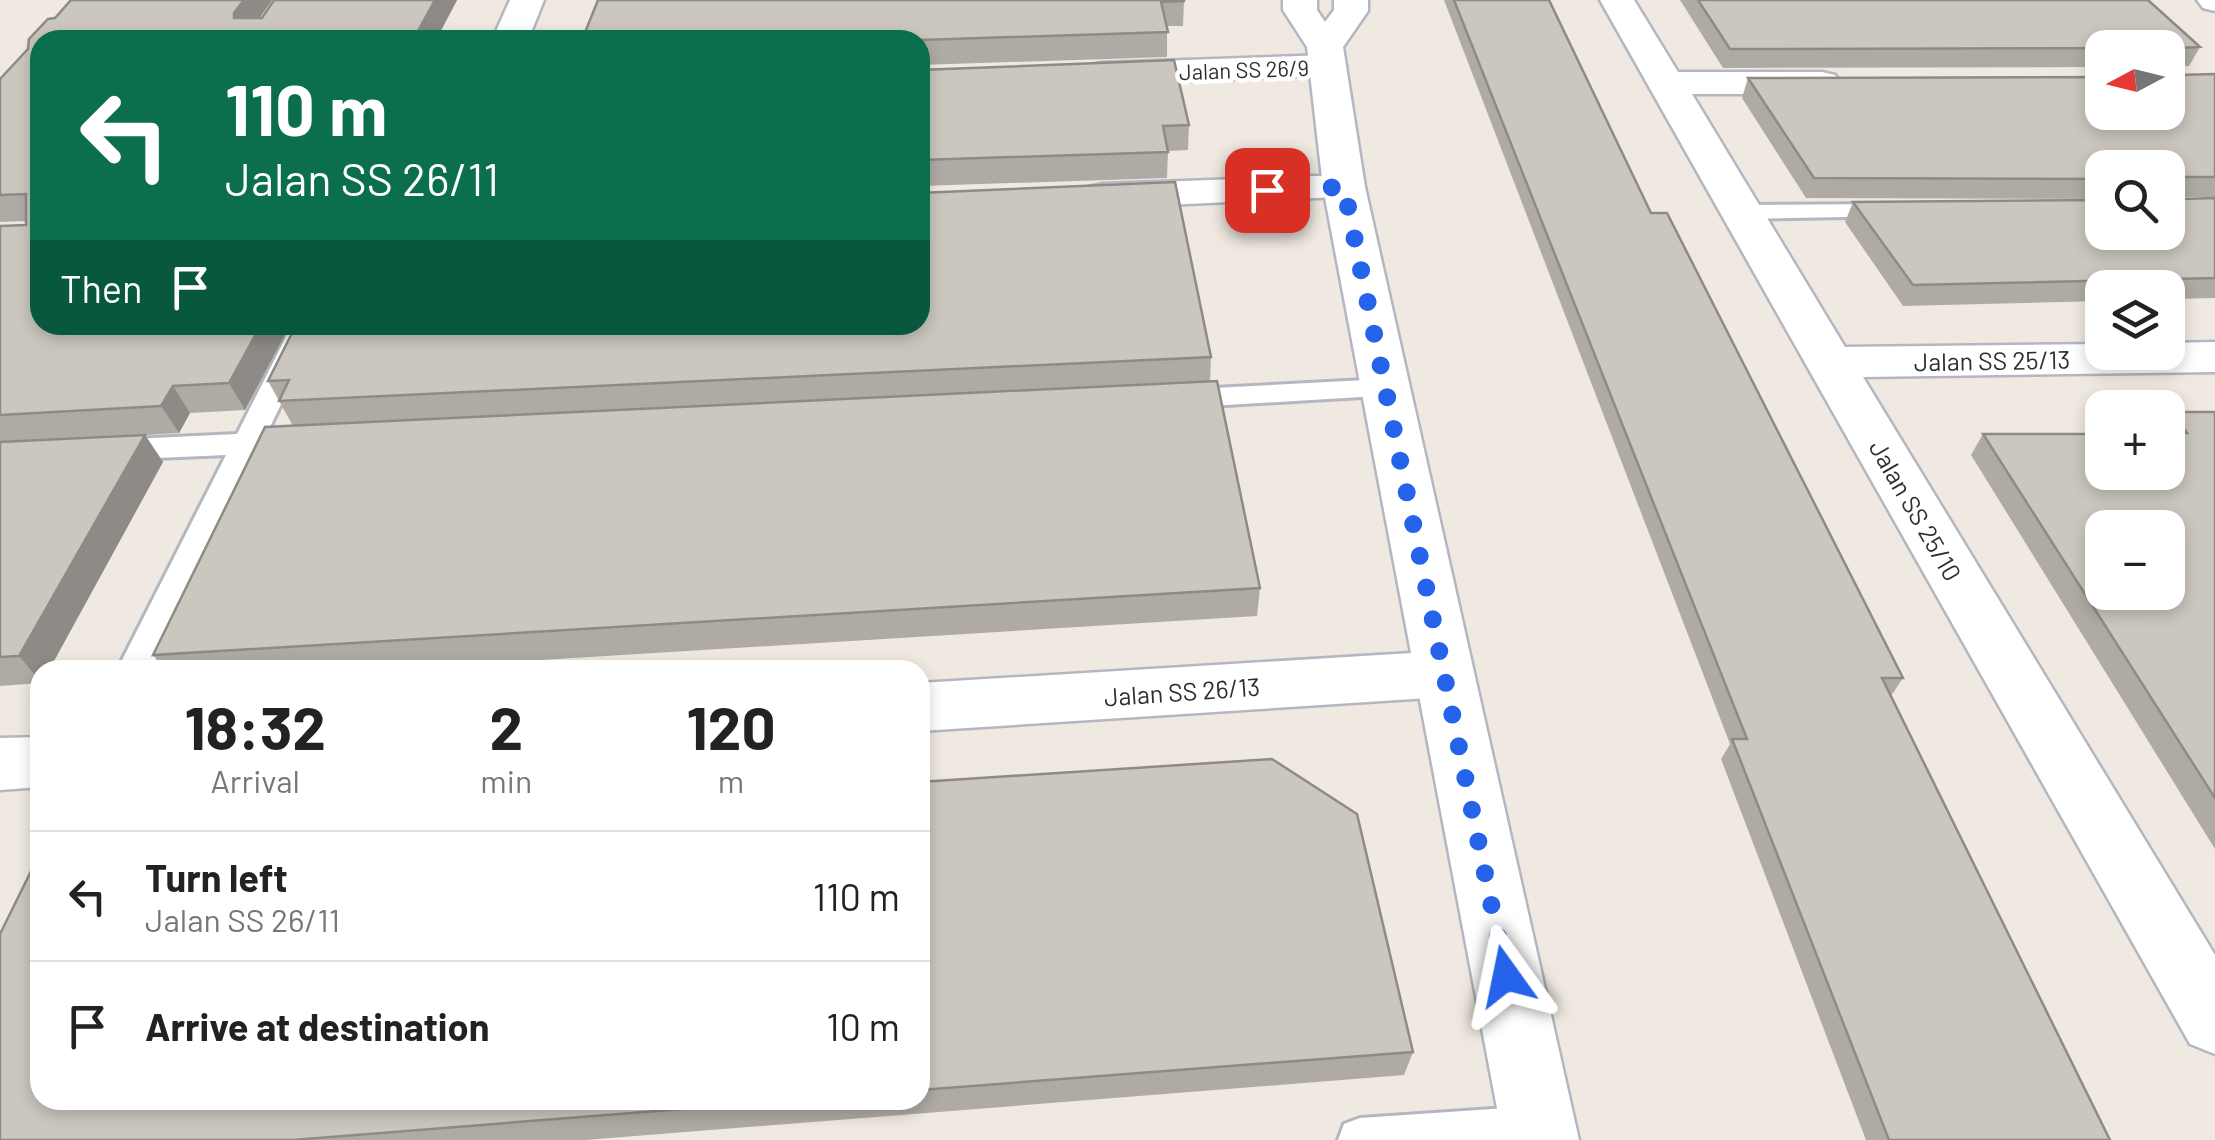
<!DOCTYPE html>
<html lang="en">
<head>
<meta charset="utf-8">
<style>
  :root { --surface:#fff; --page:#f6f6f6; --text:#222; --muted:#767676; --line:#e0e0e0 }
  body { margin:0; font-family:Barlow,sans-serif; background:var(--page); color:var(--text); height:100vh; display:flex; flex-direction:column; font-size:38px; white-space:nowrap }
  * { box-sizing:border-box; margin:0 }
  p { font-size:32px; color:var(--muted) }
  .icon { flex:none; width:55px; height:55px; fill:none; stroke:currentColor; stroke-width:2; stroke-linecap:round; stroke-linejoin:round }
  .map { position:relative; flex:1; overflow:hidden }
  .panel { position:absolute; left:30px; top:660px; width:900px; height:450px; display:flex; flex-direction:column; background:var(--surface); border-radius:30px; box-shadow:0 5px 15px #0003 }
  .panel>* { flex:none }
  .guide { position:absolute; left:30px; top:30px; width:900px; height:305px; border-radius:30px; box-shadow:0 5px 15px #0003; background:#0b6e4f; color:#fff; overflow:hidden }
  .needle { width:65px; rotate:263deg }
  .buttons { position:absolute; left:2085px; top:30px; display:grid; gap:20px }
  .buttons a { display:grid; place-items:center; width:100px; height:100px; border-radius:20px; background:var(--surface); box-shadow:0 5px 15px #0003; font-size:50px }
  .pin { position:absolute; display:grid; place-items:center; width:85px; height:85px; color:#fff; margin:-42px; border-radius:20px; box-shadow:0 5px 15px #0006 }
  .me { position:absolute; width:110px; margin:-55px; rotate:348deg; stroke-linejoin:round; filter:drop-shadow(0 0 8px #0008) }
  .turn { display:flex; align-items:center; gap:35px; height:210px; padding:0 30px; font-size:45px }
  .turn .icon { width:130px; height:130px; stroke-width:2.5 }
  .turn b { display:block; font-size:70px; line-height:85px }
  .then { display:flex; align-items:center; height:95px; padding:0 30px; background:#0003; gap:20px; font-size:38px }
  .eta { display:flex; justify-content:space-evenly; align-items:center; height:170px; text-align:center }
  .eta b { font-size:60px; font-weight:700; line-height:70px }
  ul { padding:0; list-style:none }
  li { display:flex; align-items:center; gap:30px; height:130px; padding:0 30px; border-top:2px solid var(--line) }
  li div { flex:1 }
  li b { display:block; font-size:38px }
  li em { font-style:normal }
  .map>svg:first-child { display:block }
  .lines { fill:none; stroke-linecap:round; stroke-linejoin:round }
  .lane-casing { stroke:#b4b7c1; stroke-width:6 }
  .street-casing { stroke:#b4b7c1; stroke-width:5 }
  .secondary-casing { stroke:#b4b7c1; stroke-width:5 }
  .lane { fill:#fff; fill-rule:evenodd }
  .street { fill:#fff; fill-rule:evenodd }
  .secondary { fill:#fff; fill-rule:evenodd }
  .wall { fill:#afaba4 }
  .shaded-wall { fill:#8e8b86 }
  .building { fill:#cbc7bf; stroke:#8e8b86; stroke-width:2.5; fill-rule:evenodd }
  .route { stroke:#2563eb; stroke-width:18; stroke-dasharray:0 32.4 }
  .labels { text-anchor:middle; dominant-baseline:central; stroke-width:9; stroke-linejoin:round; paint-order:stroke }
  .far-street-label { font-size:22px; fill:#2e2e2e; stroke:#fff }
  .street-label { font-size:25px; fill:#2e2e2e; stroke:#fff }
</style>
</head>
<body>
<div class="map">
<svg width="2215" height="1140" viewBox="0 0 2215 1140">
  <rect width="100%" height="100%" fill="#efe9e1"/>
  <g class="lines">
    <defs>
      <path id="lane" d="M1893,204L1902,206L1905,211L1902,216L1741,219L1729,212L1741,205Z
        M292,325H320L267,433L313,434L317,441L313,448L257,453L151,670H117L226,455L111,460L100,457L96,450L100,443L111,440L237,434Z
        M1385,379L1395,381L1399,388L1395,395L1175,408L1165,406L1161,399L1165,392L1175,390Z
        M1537,1106L1553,1112L1559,1128L1554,1140H1338L1344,1124L1360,1118Z"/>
      <path id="street" d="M510,0H544L528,40H492Z
        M1600,0H1634L1678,72H1822L1835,75L1841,83L1835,91L1822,94H1692L1845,347L2102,344V352H2168V343L2215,342V372L1863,377L2215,955V1054L2190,1044Z
        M2197,0H2215V11L2203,8Z
        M1328,55L1341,58L1346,66L1341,74L1101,85L1088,82L1082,74L1088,66L1101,63Z
        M1344,175L1359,178L1365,187L1359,196L1103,208L1088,205L1082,196L1088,187L1103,184Z
        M1444,651L1465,658L1473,674L1465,690L1444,697L920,731V683Z
        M40,737V787L0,790V738Z"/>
      <path id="secondary" d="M1283,0H1317V10L1325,22L1334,10V0H1368V11L1343,47L1365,187L1579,1140H1503L1323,187L1307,47L1283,10Z"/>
    </defs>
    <use href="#lane" class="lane-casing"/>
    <use href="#street" class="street-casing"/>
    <use href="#secondary" class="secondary-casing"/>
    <use href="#lane" class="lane"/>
    <use href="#street" class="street"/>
    <use href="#secondary" class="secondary"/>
  </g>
  <path class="wall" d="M71,0H272L260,18H262L274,0H457L436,40H40V325H290L245,410L190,413L179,433L145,435L163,462L49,670H40V683L0,686V226L26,225V221L0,222V79L28,49L29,39L48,19L55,18Z
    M1184,0L1183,26H1167V57L920,65V40H582Z
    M1444,0H1549L1651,213L1903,678L1891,696L2110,1140H1866L1721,759L1730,744Z
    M1680,0H2148L2200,47L2189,66L2177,67V75L2215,74V197H2180L2181,199L2215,198V298L2168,299V288H2102V301L1903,306L1845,222L1853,202L2102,232L2168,168H2102V199L1806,198L1742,98L1748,78L2102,112L2168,48H2102V67L1723,68Z
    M920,70L1189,125L1188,150L1168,151L1167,178L920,186Z
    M1211,357L1210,382L1260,588L1257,616L380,670H165L153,655L293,426L268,381Z
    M2171,412H2215V849L1971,455L1983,434L2168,472V416Z
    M920,782L1413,1052L1404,1075L585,1140H0L40,1100H920Z"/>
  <path class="shaded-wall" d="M244,0H272L245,38L234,18V13Z
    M435,0H457L436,40H413Z
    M261,325H290L245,410L229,383Z
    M173,386L190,413L179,433L161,406Z
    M145,435L163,462L49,670H40V681L19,656Z"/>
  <path class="building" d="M71,0H244L234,13V18H262L274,0H435L413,40H40V325H261L229,383L173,386L161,406L0,415V226L26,225V194L0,195V79L28,49L29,39L48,19L55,18Z
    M598,0H1184V1L1161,2L1168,32L920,40H582Z
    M1454,0H1549L1651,213H1667L1903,678H1882L2110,1140H1889L1732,739H1747Z
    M1698,0H2148L2200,47L2176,48L2177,75L2215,74V177H2180L2177,181L2181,199L2215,198V278L1913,285L1853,202L2102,200V232H2168V168H2102V179L1814,178L1748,78L2102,77V112H2168V48L1730,49Z
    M1174,60L1189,125L1163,126L1168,152L920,160V70Z
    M1175,182L1211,357L279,401L289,380L268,381L296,325H920V193Z
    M1217,381L1260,588L153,655L265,427Z
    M2171,412H2215V798L1983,434H2102V472H2168V433H2187ZM2102,528H2168V592H2102Z
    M145,435L19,656L0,657V442Z
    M1272,759L1357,814L1413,1052L920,1090V782Z
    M40,853V1100H795L293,1140H0V934Z"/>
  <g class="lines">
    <path class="route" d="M1267,190L1344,187L1506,976"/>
  </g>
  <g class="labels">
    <g class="far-street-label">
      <text transform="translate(1244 69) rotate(-2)">Jalan SS 26/9</text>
    </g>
    <g class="street-label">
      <text transform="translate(1992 360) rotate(-1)">Jalan SS 25/13</text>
      <text transform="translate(1916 510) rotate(60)">Jalan SS 25/10</text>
      <text transform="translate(1182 691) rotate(-4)">Jalan SS 26/13</text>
    </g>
  </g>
</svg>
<div class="buttons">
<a><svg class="needle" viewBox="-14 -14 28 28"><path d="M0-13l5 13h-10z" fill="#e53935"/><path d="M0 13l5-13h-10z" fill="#767676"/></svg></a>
<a><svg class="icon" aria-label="search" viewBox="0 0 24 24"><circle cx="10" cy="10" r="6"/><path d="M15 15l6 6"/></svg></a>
<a><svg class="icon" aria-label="layers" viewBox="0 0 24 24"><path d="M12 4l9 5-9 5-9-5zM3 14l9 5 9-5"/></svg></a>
<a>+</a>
<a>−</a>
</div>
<div class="pin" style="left:1267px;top:190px;background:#d93025"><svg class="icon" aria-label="arrive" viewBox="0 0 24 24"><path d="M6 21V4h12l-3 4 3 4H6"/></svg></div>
<svg class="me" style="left:1506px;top:976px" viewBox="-20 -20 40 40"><path d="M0-17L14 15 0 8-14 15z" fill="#2563eb" stroke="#fff" stroke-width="4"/></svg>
<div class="guide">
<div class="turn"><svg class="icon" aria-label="left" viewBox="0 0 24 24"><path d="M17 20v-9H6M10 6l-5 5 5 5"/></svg><div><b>110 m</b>Jalan SS 26/11</div></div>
<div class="then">Then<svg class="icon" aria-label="arrive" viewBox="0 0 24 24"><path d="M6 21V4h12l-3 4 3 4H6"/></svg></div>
</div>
<section class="panel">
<div class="eta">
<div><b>18:32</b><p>Arrival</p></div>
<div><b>2</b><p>min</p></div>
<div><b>120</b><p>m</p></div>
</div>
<ul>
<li><svg class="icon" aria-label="left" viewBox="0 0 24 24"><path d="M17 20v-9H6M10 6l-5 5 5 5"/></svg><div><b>Turn left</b><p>Jalan SS 26/11</p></div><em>110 m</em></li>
<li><svg class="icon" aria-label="arrive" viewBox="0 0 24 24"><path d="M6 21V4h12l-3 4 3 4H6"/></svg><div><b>Arrive at destination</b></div><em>10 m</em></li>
</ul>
</section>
</div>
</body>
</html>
